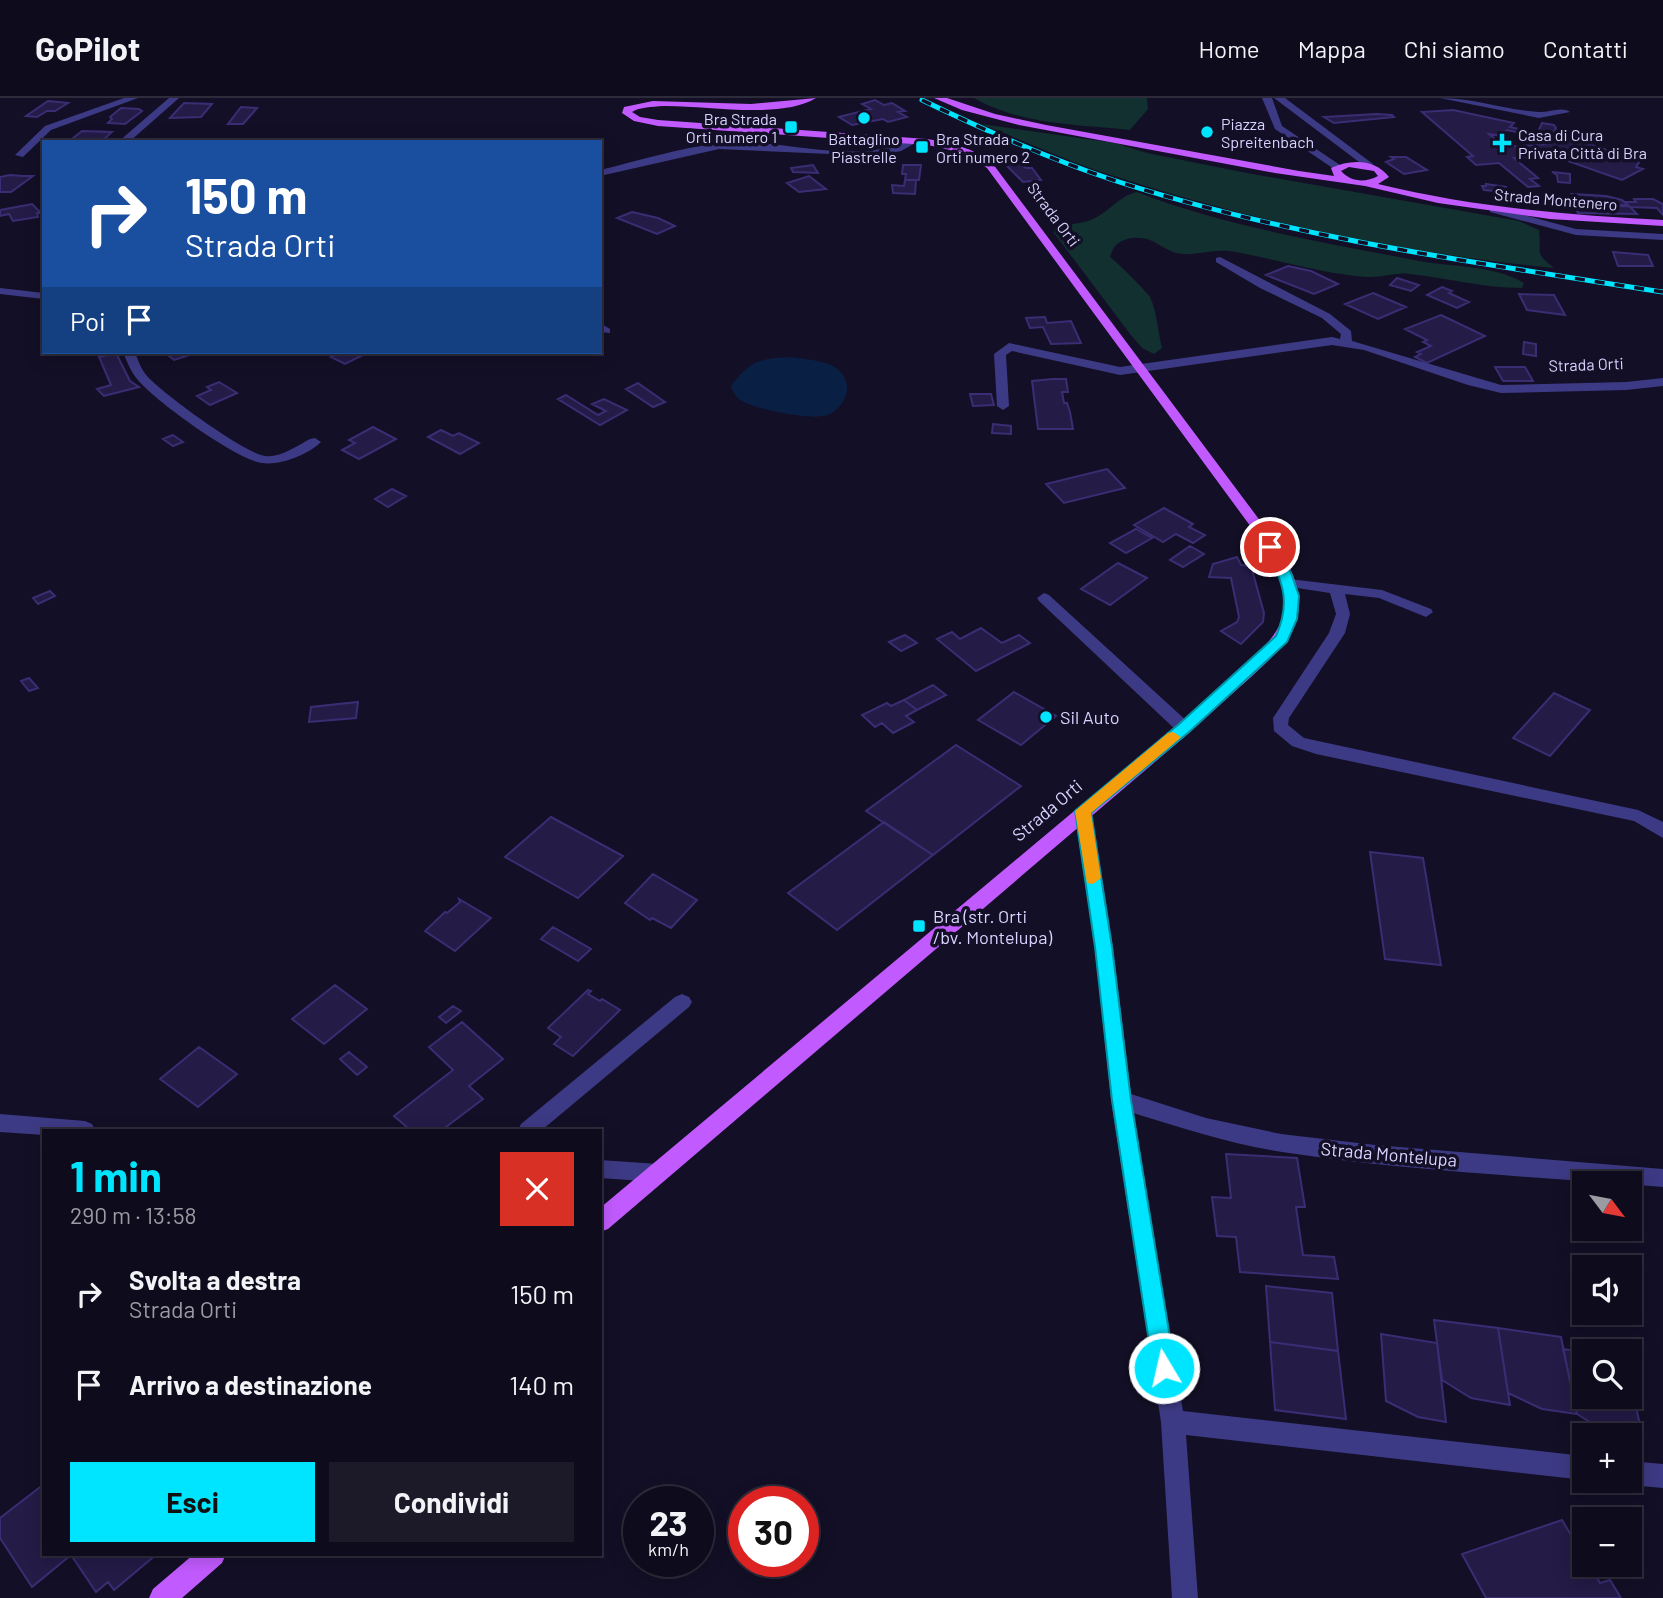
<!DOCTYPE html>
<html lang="it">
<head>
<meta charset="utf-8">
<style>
  :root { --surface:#0e0b1c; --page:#1c1929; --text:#f1f3f6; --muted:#9b9ba3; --line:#2e2b3b; --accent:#00e5ff }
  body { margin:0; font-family:Barlow,sans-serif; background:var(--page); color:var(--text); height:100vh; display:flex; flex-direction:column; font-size:26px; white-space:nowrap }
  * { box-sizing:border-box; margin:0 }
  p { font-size:23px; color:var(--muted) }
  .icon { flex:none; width:38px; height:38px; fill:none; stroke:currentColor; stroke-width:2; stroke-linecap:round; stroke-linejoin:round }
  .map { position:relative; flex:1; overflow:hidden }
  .drawer { position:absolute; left:42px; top:1031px; width:560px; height:427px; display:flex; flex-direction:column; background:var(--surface); border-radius:0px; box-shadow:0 4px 18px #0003,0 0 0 2px var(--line) }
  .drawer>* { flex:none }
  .top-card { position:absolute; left:42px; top:42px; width:560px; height:214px; border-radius:0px; box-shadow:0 4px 18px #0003,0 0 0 2px var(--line); background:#1a4fa0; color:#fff; overflow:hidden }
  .needle { width:46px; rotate:122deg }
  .fabs { position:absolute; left:1572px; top:1073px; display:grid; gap:14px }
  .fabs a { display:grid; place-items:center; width:70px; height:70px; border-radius:0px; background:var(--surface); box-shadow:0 4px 18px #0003,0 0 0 2px var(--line); font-size:35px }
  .speed { position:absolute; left:623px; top:1388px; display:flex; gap:14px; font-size:35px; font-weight:700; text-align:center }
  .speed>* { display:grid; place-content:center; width:91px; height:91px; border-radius:50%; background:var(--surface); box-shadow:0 4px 18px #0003,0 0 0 2px var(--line); line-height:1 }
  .speed small { font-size:18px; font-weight:400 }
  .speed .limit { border:10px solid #d22; background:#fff; color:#111 }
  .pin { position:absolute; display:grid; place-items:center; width:60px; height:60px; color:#fff; margin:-30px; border:4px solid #fff; border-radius:50%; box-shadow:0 2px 7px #0007 }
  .me { position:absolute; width:77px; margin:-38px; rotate:351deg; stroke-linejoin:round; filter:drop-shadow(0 0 5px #0008) }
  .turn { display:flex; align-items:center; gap:24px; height:147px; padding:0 28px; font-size:32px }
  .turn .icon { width:91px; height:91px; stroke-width:2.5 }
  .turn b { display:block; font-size:49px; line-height:60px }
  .then { display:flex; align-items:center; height:66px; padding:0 28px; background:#0003; gap:14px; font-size:26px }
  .round { display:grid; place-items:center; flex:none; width:74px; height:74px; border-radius:0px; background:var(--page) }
  .head { display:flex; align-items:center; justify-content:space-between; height:119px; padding:0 28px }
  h1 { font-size:42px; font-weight:700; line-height:52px; color:var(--accent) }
  .action { display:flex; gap:14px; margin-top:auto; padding:14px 28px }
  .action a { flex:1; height:80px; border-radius:0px; background:var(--accent); color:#111; font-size:28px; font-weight:700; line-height:80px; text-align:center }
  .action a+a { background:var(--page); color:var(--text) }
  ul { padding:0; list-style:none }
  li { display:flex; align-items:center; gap:21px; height:91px; padding:0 28px }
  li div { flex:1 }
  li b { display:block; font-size:26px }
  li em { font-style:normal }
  header { display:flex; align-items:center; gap:42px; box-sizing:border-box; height:98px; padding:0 35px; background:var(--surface); border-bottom:2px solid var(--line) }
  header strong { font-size:33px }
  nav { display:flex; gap:38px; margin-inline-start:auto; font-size:24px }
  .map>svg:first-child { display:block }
  .green { fill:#12302f }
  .water { fill:#0a1f44 }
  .building { fill:#241b47; stroke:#3b2d73; stroke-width:2 }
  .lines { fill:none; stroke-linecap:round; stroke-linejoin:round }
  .minor { fill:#3d3a85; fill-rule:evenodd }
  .major { fill:#c25bff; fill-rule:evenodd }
  .rail-casing { stroke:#00e5ff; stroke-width:5 }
  .rail { stroke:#130f26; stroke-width:3.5; stroke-dasharray:10; stroke-linecap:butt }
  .route { fill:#00e5ff; stroke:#0095a6; stroke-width:2 }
  .slow { fill:#f59e0b }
  .poi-dot { fill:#00e5ff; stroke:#130f26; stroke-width:2.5 }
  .labels { text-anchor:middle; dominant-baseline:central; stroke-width:7; stroke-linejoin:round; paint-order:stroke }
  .far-poi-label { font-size:16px; fill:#d9d4ff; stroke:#130f26; text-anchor:start }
  .far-street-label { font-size:16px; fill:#d9d4ff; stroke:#130f26 }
  .poi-label { font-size:18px; fill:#d9d4ff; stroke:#130f26; text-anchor:start }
  .street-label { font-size:18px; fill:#d9d4ff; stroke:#130f26 }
</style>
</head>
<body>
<header>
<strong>GoPilot</strong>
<nav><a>Home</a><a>Mappa</a><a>Chi siamo</a><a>Contatti</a></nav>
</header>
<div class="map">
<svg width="1663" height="1500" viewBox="0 0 1663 1500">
  <rect width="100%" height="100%" fill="#130f26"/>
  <path class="green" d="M974,0H1147L1148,11L1130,32L1120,31C1072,27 1017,25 974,0Z
    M981,26L1115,45L1147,55L1247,75L1519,123L1539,132C1542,156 1533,153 1554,170C1408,156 1251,123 1111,77C1067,63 1025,43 981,26Z
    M1137,94C1227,129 1324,144 1419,163C1452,169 1494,167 1524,185L1522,190C1484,190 1448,180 1410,176C1396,174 1382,180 1368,179C1323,176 1279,162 1236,154C1217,150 1200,157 1182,156C1162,154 1156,138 1133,140C1121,141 1113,147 1110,159C1116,163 1148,195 1150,199C1157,214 1158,234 1162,250L1154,256L1142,250L1130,236L1054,135V130C1067,125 1079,127 1093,121C1110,113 1119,98 1137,94Z"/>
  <path class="water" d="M791,259C814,263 845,262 847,290C848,300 839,311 830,316C815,324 760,312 744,304C737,301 733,295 731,288C750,263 760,260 791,259Z"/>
  <path class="building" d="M875,2L884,7L892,5L905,13L898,14L907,19L888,24L883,21L852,27L839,19L871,11L862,6Z
    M48,3L68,5L55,13H47L37,19L26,18Z
    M184,5L212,6L201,19L170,20Z
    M241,9L257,10L243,26H228Z
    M121,10L139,11L142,13L125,26L108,25L112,21L110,19Z
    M1453,12L1514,25L1510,29L1519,31L1516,34L1507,32L1501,38L1489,36L1505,49L1550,46L1548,44L1553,42L1561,45L1571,40L1640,63L1636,69L1643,71L1622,82L1551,57L1514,60L1538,80L1530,81L1539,88L1528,89L1499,65L1476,67L1467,59L1473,58L1422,14Z
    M1376,16L1392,17L1394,19L1334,25L1324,19Z
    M1542,25L1554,27L1556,30L1554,34L1559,37L1555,41L1536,38Z
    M82,33L112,34L102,43L72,41Z
    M1391,59H1406L1427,72L1404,76L1386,64L1394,61Z
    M1017,64L1026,70H1032L1041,82L1023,84L1005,66Z
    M813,67L818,75L793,74L791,70Z
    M903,67H921L919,82H905L906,76H902Z
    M1552,74L1570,76V85L1558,84L1557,77Z
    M10,77L23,78H33L11,94H0V79Z
    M809,78L826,91L799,94L787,85Z
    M905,82H916L915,96L893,95L892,87L904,88Z
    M1486,86L1506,89L1508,94L1484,92L1482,88H1486Z
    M1572,96L1606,98L1622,102L1628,107H1617L1613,103L1577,102Z
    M1634,101H1653L1663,106V117L1657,110L1630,109L1624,104H1636Z
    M32,106L41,115H37L38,119L13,123L9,116L0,118V112Z
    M1629,108L1637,116L1578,115L1575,109Z
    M632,114L658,120L675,128L657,136L617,120Z
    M1613,154L1648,157L1653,168H1618Z
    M1288,168L1311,173L1338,186L1314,196L1266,177Z
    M1397,180L1419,187L1411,193L1390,187Z
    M1442,189L1452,193L1449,195L1469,204L1457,210L1427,197Z
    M1373,195L1406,209L1378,221L1345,206Z
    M1519,196L1554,197L1565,217L1527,212Z
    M1441,217L1485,238L1427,265L1415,259L1421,256L1417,254L1431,248L1423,244L1427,242L1405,231Z
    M1045,219L1047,225L1071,223L1081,245L1051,246L1043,229L1030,230L1026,220Z
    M1524,244L1536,246V258L1523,256Z
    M164,254H190L193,256L174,262Z
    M334,254H365L367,255L345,266L331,259L338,256Z
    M116,255L130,283L139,289L104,298L97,291L111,287L99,259Z
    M1495,269H1525L1533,283H1503Z
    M1053,281H1066L1068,294H1062L1064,305H1067L1070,314L1073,331H1038L1032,283Z
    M219,284L237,295L210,307L197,298L211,292L207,289Z
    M638,285L645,290L665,304L653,309L626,291Z
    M970,296H991L994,307L973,308Z
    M566,297L598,317L606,313L592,306L604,301L627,312L600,327L558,301Z
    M993,326L1011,328V336L992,335Z
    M373,329L396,341L359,361L342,352L355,345L349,342Z
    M441,332L453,338L459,335L479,345L460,356L428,339Z
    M173,337L183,344L173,348L163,341Z
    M1107,371L1125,390L1064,405L1046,386Z
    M392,391L406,398L388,409L375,401Z
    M1164,410L1193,426L1189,429L1205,437L1193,445L1176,436L1163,444L1134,427Z
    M1136,431L1152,440L1126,455L1110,445Z
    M1190,448L1204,456L1183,469L1170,462Z
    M1237,459L1241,467L1251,468L1264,515L1263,524L1241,546L1221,533L1237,524L1239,519L1231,480L1209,479L1213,466Z
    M1118,465L1147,480L1110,507L1081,491Z
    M50,493L55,498L38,506L33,500Z
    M981,530L1002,545L1019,537L1030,545L976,573L937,541L952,534L960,541Z
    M905,537L917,545L901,553L889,544Z
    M29,580L38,590L29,593L21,583Z
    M933,587L946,597L917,612L904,602Z
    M1014,594L1056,618L1021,647L978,622Z
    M1554,595L1590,612L1550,658L1513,640Z
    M904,602L917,612L906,618L914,624L893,635L882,625L875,629L862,617L887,605L891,608Z
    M358,604L356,620L309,624L311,609Z
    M956,647L1021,688L933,757L866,713Z
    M551,719L623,758L578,800L505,759Z
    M884,724L933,757L837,832L788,795Z
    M1370,754L1423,760L1441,867L1385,861Z
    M653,776L697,802L671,830L652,820L650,822L625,805Z
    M459,801L491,820L455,853L425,833L445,814L447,815L460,804Z
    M553,829L591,851L578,863L541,841Z
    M335,887L367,911L324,946L292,921Z
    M588,892L591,893L588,896L600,903L602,901L620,912L573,958L554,946L561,939L548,930Z
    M453,908L461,913L446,925L439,919Z
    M462,924L503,961L469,988L483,1001L442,1032L409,1031L394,1018L453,972L429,949Z
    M199,949L237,976L198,1009L160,981Z
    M349,954L367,969L357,977L340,961Z
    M1226,1056L1297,1060L1305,1109H1296L1303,1157L1334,1159L1338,1181L1240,1174L1236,1139L1217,1138L1212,1099L1231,1100Z
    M1266,1188L1332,1195L1338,1253L1270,1244Z
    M1434,1222L1498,1230L1510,1307L1471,1300L1442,1282Z
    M1498,1230L1561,1239L1577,1316L1542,1311L1508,1295Z
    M1381,1236L1437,1245L1446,1324L1418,1319L1386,1303Z
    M1270,1244L1338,1253L1346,1321L1275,1312Z
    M1563,1251L1584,1254V1298H1629V1278L1643,1340L1607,1335L1577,1316Z
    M44,1386V1456H157L114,1492L108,1484L96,1494L71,1457L32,1489L0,1440V1420Z
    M1562,1422L1584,1459V1466H1589L1600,1485L1610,1482L1621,1500H1486L1462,1456Z"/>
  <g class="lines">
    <path class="minor" d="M124,0H138L51,32L23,59L15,57L45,28Z
      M169,0H179L129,44H118Z
      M1262,0H1272L1282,28L1340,67V71H1334L1275,31Z
      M1274,0H1285L1373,66V70H1367Z
      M1440,0C1474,0 1505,12 1538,14C1549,15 1561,8 1570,14L1539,20Z
      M911,41L919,43L901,53L875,58L719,51L600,78V72C638,63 682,49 720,45C783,39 851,70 911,41Z
      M1494,109L1576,131L1663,136V142L1576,137L1490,114V110Z
      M1220,159L1330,216L1351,233L1352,243L1501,287L1626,284L1663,280V288L1626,292L1501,295L1468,287L1364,252L1332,247L1120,277L1012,253L1006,257L1009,308L1003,312L997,308L994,256L1009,245L1120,269L1332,239L1340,241L1341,236L1322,220L1260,190L1216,164V160Z
      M0,190L44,195V201L0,196Z
      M600,225L610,231V235L600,234Z
      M123,254H135C138,262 141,271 147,278C162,295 244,355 265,358C280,360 297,348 310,341L315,340L321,344C309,356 280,368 262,365C237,362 155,303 138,282C131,274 127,264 123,254Z
      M1289,481L1382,492L1431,511L1433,514L1426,519L1379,500L1345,496L1350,516L1345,535L1289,620L1288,627L1304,640L1638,712L1663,724V740L1634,723L1316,656L1292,648L1274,633L1273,620L1329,535L1336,516L1330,495L1284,488L1282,485L1284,482Z
      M1044,495L1049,497L1190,626L1192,630L1190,634H1178L1039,503L1037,500Z
      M1083,707L1092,713L1113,849L1131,996L1206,1020L1281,1036L1375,1047L1663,1071V1089C1539,1079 1408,1073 1282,1054C1231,1046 1182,1030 1133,1015L1183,1313L1584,1358V1382L1186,1337L1198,1500H1172L1161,1324L1111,1002L1095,849L1074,713Z
      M682,896L689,899L692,904L689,909L542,1032H518L521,1026L675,899Z
      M0,1016L85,1023L92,1026L95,1032H44V1037L0,1034Z
      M600,1062L658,1066L665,1068L669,1075L665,1082L658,1084L600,1080Z
      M1629,1363L1663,1366V1390L1629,1387L1620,1384L1629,1382Z"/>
    <path class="major" d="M816,0C780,22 705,7 663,8C652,9 640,9 632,14L640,19L658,22L927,41C952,45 974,50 993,66L1276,444C1315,508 1303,532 1251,579C1230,597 1210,616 1190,634L608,1131L600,1134V1110L1178,626C1199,608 1219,591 1239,573C1291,527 1299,506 1262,444L987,70C968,56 949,51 927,47L658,28L634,23L622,15L624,9L653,3L751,6Z
      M934,0H947L995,16L1046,27L1299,73L1334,78L1331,70C1351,61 1375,61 1389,79L1378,86C1472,109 1567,117 1663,122V128L1550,121L1438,105L1365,88L1275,75L1019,27L962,12ZM1349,69L1374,73L1378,78C1365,85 1351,84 1341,73Z
      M194,1456H226L222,1465L182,1500H149L153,1491Z"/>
    <defs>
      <path id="rail" d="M922,2C984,32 1047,60 1113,82C1291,140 1478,165 1663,194"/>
    </defs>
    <use href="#rail" class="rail-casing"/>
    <use href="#rail" class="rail"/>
  </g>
  <path class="route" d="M1270,446L1275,447L1291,475L1299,498L1297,521L1287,544L1189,634L1091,715L1112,849L1131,1002L1175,1270L1172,1278L1164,1281L1157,1278L1153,1270L1112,1002L1095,849L1075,713L1179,626L1276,538C1292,502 1282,482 1264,449Z"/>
  <path class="slow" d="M1173,634L1181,639L1178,642L1091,715L1101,780L1093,786L1087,785L1075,713L1168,635Z"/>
  <g class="poi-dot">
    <circle cx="864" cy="20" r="7"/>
    <rect x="784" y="22" width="14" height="14" rx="3.5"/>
    <circle cx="1207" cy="34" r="7"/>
    <path d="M1498.5 34.5h7v7h7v7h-7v7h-7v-7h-7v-7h7z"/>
    <rect x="915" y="42" width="14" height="14" rx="3.5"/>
    <circle cx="1046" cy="619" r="7"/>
    <rect x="912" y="821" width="14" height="14" rx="3.5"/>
  </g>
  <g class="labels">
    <g class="far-poi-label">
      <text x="777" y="20" text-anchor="end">Bra Strada<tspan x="777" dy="18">Orti numero 1</tspan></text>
      <text x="1221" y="25">Piazza<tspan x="1221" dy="18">Spreitenbach</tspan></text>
      <text x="1518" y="36">Casa di Cura<tspan x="1518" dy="18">Privata Città di Bra</tspan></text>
      <text x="864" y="40" text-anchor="middle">Battaglino<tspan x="864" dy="18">Piastrelle</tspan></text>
      <text x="936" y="40">Bra Strada<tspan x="936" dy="18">Orti numero 2</tspan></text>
    </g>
    <g class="far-street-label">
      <text transform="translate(1556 101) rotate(5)">Strada Montenero</text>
      <text transform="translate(1054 116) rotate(53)">Strada Orti</text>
      <text transform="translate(1586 266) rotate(-2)">Strada Orti</text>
    </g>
    <g class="poi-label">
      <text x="1060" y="619">Sil Auto</text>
      <text x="933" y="818">Bra (str. Orti<tspan x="933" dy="21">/bv. Montelupa)</tspan></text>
    </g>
    <g class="street-label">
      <text transform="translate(1047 712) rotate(-40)">Strada Orti</text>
      <text transform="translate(1389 1056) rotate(5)">Strada Montelupa</text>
    </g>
  </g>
</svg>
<div class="fabs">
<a><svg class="needle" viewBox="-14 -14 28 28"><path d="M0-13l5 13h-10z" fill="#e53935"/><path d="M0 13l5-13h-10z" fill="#9b9ba3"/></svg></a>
<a><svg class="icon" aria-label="sound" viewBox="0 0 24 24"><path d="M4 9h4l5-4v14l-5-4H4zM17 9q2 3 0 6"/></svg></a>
<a><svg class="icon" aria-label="search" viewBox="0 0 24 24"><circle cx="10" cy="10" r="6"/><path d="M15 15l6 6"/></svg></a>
<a>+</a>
<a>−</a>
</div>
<div class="speed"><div>23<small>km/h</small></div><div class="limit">30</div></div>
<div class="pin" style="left:1270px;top:449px;background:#d93025"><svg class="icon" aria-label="arrive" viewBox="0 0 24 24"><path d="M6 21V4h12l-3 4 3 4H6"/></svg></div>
<svg class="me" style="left:1164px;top:1270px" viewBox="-20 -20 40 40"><circle r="17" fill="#00e5ff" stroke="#fff" stroke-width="3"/><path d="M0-11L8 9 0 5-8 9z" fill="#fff"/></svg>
<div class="top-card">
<div class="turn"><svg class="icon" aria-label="right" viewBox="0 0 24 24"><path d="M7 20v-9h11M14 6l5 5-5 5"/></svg><div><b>150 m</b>Strada Orti</div></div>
<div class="then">Poi<svg class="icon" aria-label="arrive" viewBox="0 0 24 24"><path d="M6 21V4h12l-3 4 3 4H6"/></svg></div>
</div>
<section class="drawer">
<div class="head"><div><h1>1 min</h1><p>290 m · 13:58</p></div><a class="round" style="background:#d93025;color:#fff"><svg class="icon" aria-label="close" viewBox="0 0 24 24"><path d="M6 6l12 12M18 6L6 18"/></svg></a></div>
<ul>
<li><svg class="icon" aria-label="right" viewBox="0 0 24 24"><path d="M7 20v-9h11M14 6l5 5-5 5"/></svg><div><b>Svolta a destra</b><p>Strada Orti</p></div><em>150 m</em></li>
<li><svg class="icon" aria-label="arrive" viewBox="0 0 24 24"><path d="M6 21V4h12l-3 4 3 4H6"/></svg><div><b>Arrivo a destinazione</b></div><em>140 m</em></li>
</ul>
<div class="action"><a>Esci</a><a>Condividi</a></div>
</section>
</div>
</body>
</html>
